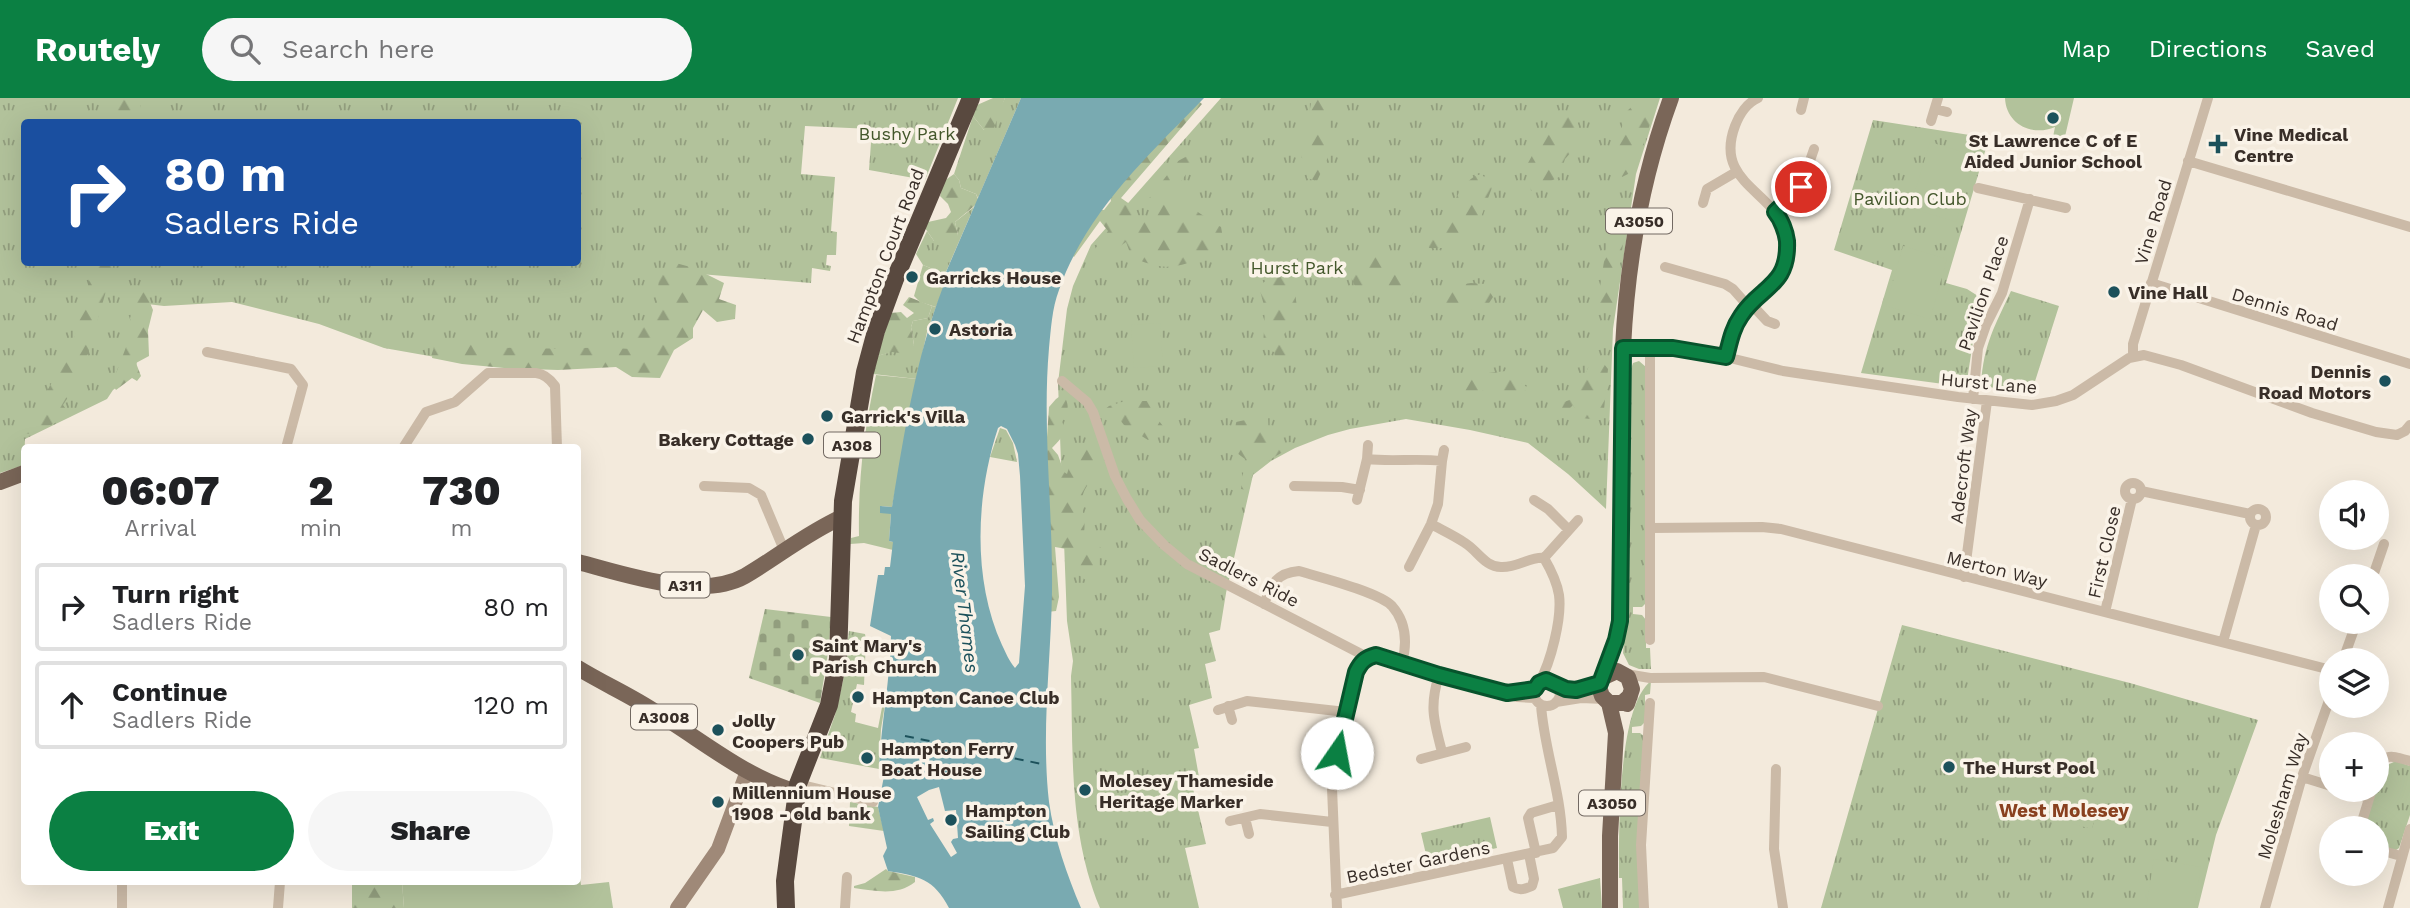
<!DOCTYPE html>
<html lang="en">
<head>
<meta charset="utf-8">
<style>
  :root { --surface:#fff; --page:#f6f6f6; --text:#202124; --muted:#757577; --line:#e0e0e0; --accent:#0b8043 }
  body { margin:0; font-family:"Work Sans",sans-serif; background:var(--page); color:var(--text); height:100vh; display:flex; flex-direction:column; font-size:26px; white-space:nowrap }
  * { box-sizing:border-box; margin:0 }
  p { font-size:23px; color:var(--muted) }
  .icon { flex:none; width:38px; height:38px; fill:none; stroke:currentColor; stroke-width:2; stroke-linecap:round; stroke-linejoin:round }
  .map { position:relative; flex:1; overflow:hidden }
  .drawer { position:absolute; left:21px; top:346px; width:560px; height:441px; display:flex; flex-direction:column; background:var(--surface); border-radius:7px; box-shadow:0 7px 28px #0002 }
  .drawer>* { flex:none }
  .guide { position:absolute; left:21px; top:21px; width:560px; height:147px; border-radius:7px; box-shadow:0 7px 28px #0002; background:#1a4fa0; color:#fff; overflow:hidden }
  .controls { position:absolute; left:2319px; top:382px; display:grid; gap:14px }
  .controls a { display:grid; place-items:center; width:70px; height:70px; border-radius:50%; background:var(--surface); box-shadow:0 7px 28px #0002; font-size:35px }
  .pin { position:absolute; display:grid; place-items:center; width:60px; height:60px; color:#fff; margin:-30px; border:4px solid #fff; border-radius:50%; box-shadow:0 2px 7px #0007 }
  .me { position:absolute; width:77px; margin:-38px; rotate:12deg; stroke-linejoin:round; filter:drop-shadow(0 0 5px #0008) }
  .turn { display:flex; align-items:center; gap:24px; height:147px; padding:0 28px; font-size:32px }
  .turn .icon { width:91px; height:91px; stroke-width:2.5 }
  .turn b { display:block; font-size:49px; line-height:60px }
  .eta { display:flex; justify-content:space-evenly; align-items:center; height:119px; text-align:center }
  .eta b { font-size:42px; font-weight:800; line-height:49px }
  .action { display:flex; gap:14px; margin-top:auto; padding:14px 28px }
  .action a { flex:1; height:80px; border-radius:42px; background:var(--accent); color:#fff; font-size:28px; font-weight:800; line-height:80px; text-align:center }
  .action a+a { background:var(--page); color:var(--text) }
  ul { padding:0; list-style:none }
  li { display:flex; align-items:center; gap:21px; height:88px; margin:0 14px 10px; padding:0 14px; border:4px solid var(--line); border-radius:7px }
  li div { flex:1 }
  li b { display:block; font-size:26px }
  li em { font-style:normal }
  header { display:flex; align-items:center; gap:42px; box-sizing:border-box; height:98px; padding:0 35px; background:var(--accent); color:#fff }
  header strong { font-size:33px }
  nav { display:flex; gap:38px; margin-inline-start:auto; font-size:24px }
  .search { width:490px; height:63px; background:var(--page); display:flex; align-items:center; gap:18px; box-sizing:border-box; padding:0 24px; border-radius:38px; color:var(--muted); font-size:26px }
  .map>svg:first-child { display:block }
  .grass { fill:url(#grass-tufts); fill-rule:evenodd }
  .forest { fill:url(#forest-firs) }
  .cemetery { fill:url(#cemetery-stones) }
  .garden { fill:#b2c29b }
  .water { fill:#79aab1; fill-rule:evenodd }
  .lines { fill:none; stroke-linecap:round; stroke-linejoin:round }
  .ferry { stroke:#1c515b; stroke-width:2; stroke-dasharray:9 7; stroke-linecap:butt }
  .street { stroke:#cbbaa7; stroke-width:10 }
  .secondary { stroke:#9f8978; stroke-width:14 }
  .primary { stroke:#7a6658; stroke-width:16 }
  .highway { stroke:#59493f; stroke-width:18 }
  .route-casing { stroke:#07532c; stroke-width:18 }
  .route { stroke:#0b8043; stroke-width:12 }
  .poi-dot { fill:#1c515b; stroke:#faf3e8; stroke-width:2.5 }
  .labels { text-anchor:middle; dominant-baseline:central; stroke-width:7; stroke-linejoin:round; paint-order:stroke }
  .shield { fill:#faf3e8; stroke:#726962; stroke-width:2 }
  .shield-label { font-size:16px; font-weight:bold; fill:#382e28 }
  .park-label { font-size:18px; fill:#43572b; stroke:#faf3e8 }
  .poi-label { font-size:18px; font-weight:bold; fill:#382e28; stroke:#faf3e8; text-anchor:start }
  .street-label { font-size:18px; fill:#382e28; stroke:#faf3e8 }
  .water-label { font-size:19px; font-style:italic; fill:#1c515b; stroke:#faf3e8 }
  .neighbourhood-label { font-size:19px; font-weight:bold; fill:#89401e; stroke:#faf3e8 }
</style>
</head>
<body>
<header>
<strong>Routely</strong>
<div class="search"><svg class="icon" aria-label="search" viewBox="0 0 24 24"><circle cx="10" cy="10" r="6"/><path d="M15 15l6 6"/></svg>Search here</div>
<nav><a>Map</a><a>Directions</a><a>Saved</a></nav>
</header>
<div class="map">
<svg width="2410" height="810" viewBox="0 0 2410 810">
  <defs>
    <pattern id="grass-tufts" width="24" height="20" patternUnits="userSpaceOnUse" patternTransform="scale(1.75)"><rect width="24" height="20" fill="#b2c29b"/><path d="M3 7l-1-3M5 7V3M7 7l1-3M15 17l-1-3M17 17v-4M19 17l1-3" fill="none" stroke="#929e7e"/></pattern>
    <pattern id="forest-firs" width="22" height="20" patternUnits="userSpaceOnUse" patternTransform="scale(1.75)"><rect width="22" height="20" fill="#b2c29b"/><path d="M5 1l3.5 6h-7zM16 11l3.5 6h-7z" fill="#929e7e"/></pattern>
    <pattern id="cemetery-stones" width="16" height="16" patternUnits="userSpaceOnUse" patternTransform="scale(1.75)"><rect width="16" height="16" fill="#b2c29b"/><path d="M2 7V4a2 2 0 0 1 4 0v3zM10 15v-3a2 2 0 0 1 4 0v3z" fill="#929e7e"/></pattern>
  </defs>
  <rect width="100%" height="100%" fill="#f3eadc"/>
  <path class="grass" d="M0,0H958L925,82L869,72L872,31L805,28L801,76L835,79L831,133L837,134L836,157H827L826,167L831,168L830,173L812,170L811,185L663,173L658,265H469L384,250L319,226L232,204L164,208L147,206L135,275L113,292L107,301L25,341L24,367L0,375ZM24,24H578V164H24Z
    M1005,0H1021L978,100L976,96L961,90L959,82L954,76L973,18L984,32L997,17Z
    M1221,0H1660L1636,76L1613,231L1606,411L1568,376L1528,345L1470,332L1406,321L1350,331L1328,337L1295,350L1271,363L1253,377L1226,495L1220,532L1209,535L1216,563L1205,566L1212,600L1189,607L1199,650L1194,651L1199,679L1191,682L1206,746L1185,750L1199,810H1100C1069,736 1073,656 1071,578L1073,563L1067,523L1058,285L1067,211L1073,188L1091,147Z
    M1873,22L1989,40L1946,185L1967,191L1989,205L1974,237L1966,289L1861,275L1892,172L1834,152Z
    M974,109L945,176L923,167L916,156L927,133L934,143L958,137L955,124Z
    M2011,193L2059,208L2031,296L1983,288L1981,286C1984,245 1995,228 2011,193Z
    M932,208L936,209L927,234L917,281L873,276L877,258L914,247L911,229L913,223L928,220Z
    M1639,263L1646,269L1645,506L1642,509H1633V516L1642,517L1646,522V550H1650L1651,571H1639L1629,567L1623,555L1628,501L1631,271L1633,265Z
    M1000,330L1006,332L1013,345L1017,364L990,359Z
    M1902,527L2130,585L2258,622L2216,737L2198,810H1821Z
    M849,533L865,536L866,541L864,587L857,586L851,614L856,616L855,624L878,630L884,599L886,600L881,631L879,671L820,660L835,617L843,583Z
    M1651,583L1650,596L1645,597V624L1641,628L1632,629V635H1640L1644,638L1640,810H1623L1622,780H1619C1619,737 1617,609 1651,583Z
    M2396,663L2410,668V717L2399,750L2396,752L2377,748L2376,730H2363L2385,668Z
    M1490,719L1497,750L1428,765L1421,735Z
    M1600,780L1602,810H1563L1558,791Z"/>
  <path class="forest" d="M114,0H141L140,24H115Z
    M993,0H1005L994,30L984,32L973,18L977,7Z
    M1312,0H1325L1329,14V57L1317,83L1307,80L1311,67L1301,59Z
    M1641,0H1659L1634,73L1622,79L1613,61L1626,14Z
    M1196,1L1202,6L1121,100L1134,109L1140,120L1151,117L1147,103L1178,63L1191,56L1190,71L1170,98L1174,104C1192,107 1205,120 1221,129L1223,140C1211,158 1181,172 1159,168C1150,167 1140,162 1132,160L1126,144L1098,164L1090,158L1108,133L1100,123L1074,159L1067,153L1093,111L1104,112L1111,103L1106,84Z
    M1556,14L1576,18L1582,42L1565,61L1559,79L1531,93L1528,65Z
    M954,76L959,82L961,90L976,96L979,104L955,124L958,137L953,145L934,143L925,130L928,124L946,120L951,114L948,106L940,98L944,83Z
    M1481,76L1493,87L1481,119L1454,150H1429L1426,137L1436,130V119L1452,113C1455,98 1466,80 1481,76Z
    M1608,137L1624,140L1613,210L1597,209Z
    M1290,146L1300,147L1294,188L1298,216L1288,228L1283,239L1290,257L1281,263H1276L1274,254L1263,250L1265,211L1259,189L1288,161Z
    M1376,152L1403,174L1421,184L1407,204L1392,194L1356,191L1345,164L1370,156Z
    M672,164L694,170L724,185L719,201L736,207L735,221L717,224L703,212L693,230V240L674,252L660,280L632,279L616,269L558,272L504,270L462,266L432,260L434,248C448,238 471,246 488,248C535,254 584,247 631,251C637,234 642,220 657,209L659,176Z
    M94,165H114L88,256L79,269L85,273L63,307L71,318L30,336L23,335L71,251Z
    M1471,185L1485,186L1493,199L1484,213L1446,209L1440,200L1445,189Z
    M144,190L153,212L148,232L149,258L136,265L141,278L137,283L132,280L116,292L112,286L131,236L130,220L135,207L136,192Z
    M909,199L932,208L928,220L913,223L911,229L914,247L906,256L892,254L877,258L891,215L901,214L907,220L914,215L903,207Z
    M1600,261L1608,271L1603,322L1580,320L1573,307L1568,312H1561L1564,304L1575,300L1591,263Z
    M1506,273L1528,290L1519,298L1495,292L1463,294L1462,278Z
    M1063,296C1070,308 1069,312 1061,322C1069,334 1060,342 1052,350L1058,357L1064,374L1067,376L1075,351L1093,347L1104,356V371C1094,377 1081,392 1082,404C1082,415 1086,423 1084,434L1101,450L1098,469L1087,483L1072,472V452L1055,449L1059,499L1056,513L1047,514L1045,369L1049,309L1056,301Z
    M1125,303H1150L1161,314L1159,323L1163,328L1161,338H1154L1148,342L1124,327L1120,322L1116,323L1108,318L1104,312L1109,308Z
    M1268,317L1269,346L1292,344L1286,352L1255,371L1247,392L1241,391L1245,361L1233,352L1236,324Z
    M886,771L888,773L915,779V784C897,798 877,793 854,790V788L865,785Z
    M352,784H402L404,810H352Z"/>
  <path class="cemetery" d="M765,511L831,519L829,548L820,605L749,580Z"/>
  <path class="garden" d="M2005,0H2074L2063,47L2052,44L2055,29C2032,39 2006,26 2005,0Z
    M1930,44L1976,58L1956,124L1910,110Z
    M1903,148L1947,161L1930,221L1886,208Z
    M923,167L945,176L940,187L944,189L936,209L920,204L914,198Z
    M1160,225L1163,268L1134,270L1131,227Z
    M876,277L917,281L892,409L881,408L891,416L889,443L893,444V452L864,445L850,446L851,440L859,438C858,382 864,332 876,277Z
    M2065,689L2103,699V702L2100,701L2092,731L2058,722Z
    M850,704L878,709L884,733L849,728Z
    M2154,761L2201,769L2194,810H2146Z
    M578,765L581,787L609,784L613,810H404L402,784H578Z"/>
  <path class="water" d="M1021,0H1204C1148,58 1086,114 1059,192C1052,210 1051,231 1049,250C1042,330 1053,411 1052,493C1051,563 1041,634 1049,704C1054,740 1067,777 1081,810H949C934,781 919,778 888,773L883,758L887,750L878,709L885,673L879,671C881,626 890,583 891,538L870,528L878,477H884L885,469H890L893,444L889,443L891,416L880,415V408L892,409C904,336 916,259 943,189L940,188ZM1001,328L1007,331L1015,347L1018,356L1020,378L1025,488L1019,565L1015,570C1009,563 1006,555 1002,547C972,481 976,397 998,330ZM939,689L945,713L956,712L958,740L953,741L951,744L957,755L951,759L930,726L934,723L933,720L928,722L917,699L929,692Z"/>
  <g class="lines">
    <path class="ferry" d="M905,638L1042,666"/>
    <path class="street" d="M1935,11L1947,14
      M1801,12L1804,0
      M1931,23L1938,0
      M2188,63L2410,129
      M1978,90L2066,110
      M1703,105L1707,91L1736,74
      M1775,114L1801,89L1814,51
      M1665,169L1725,186L1733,191L1749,209
      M2151,185L2410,266
      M1752,207L1767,223L1775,226
      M1623,250L1685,251L1726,259L1783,273L1958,299L2032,307L2056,303L2073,297L2129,260L2144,257L2181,267L2312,315L2376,334L2397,337L2405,333L2410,327
      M1650,250V542
      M207,254L291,271L303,287L286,350
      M2133,258V246L2208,0
      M1726,259C1730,244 1732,231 1740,218C1759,190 1796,182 1787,138C1777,93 1713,86 1735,28C1739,17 1747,5 1758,0
      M1062,283L1087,304L1093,314L1115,378L1127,401L1140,422L1164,447L1187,466L1367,559L1376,557L1517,599L1535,600
      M1973,301L1978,250L1986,227L2002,195L2030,101
      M403,350L426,314L455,304L488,275H536C545,276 550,281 555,288L557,350
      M1367,361C1392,364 1417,360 1442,363L1438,406L1431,426L1409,469
      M1442,363L1444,352
      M2125 393a8 8 0 1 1 16 0a8 8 0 1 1-16 0Z
      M704,388L749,390L761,397L784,452
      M1294,388L1342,389L1360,392
      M2141,393L2250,416
      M1357,402L1367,361L1368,347
      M1534,402L1548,411L1569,432
      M2250 419a8 8 0 1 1 16 0a8 8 0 1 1-16 0Z
      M1431,426C1442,432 1455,438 1465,445C1478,453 1485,469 1501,469C1517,470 1531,458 1544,460C1551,472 1557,484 1559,497C1562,520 1551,564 1539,585
      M1651,430L1762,429L1781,431L2331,572
      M1544,460L1578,422
      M2373,478L2384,446
      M1964,479L1987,303
      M1264,506C1272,486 1276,475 1299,473C1319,479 1379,494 1392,508C1407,525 1407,546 1402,565
      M2105,514L2132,401
      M2223,544L2256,427
      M2343,562L2357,523
      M1626,576L1650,580L1764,579L1878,608
      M1439,577C1429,609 1434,623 1442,654
      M1534 595a13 13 0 1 1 26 0a13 13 0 1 1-26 0Z
      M1557,587C1573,594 1584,589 1600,585
      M1556,604L1581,600L1604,601
      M1228,608L1232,622
      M1218,612L1247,603L1346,614
      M1421,661L1466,649
      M1776,671L1774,751L1783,810
      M2376,677C2384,654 2389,657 2410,663
      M2302,679L2331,688
      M798,686L873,704
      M2340,691L2369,700
      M1245,720L1249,736
      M1230,723L1260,716L1332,724
      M2360,730L2372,691
      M2376,751L2401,758
      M1536,755L1528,720L1531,715L1558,707
      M1507,761L1513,789C1520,793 1525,791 1532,788L1534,781L1529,756
      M1335,797L1553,750L1562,739C1561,694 1544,651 1541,607
      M122,810V784
      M278,810L280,784
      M845,810L847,779
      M1337,810L1332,690L1346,614L1356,574L1360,565L1367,559
      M1644,810L1641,747L1650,605
      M2265,810L2302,679L2331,597
      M2388,810L2410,731"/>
    <path class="secondary" d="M677,810L718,751L747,673"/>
    <path class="primary" d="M0,384L24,375
      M578,464C624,476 701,503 745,478C779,458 805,436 842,419
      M578,570C604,586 632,598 657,615C703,643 745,679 797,694
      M1604,579L1617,573L1628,579L1632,591L1627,606
      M1630,598L1622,605H1609L1602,598L1599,589L1616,543L1620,523L1623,250C1627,166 1642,79 1671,0
      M1609,605L1616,635L1610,738V810"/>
    <path class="highway" d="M786,810L785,783L798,686L829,607L838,561L843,403L865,274L876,233L895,181L971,0"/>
  </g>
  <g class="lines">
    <defs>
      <path id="route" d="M1337,655L1356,574C1361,564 1365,560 1376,557L1439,577L1507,595L1535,591L1539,585L1546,582L1566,591L1576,592L1600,585L1616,542L1620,523L1623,250H1673L1726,259C1730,244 1732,231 1741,218C1760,188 1789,189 1787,143C1786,134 1781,121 1775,114L1801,89"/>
    </defs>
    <use href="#route" class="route-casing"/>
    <use href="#route" class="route"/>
  </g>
  <g class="poi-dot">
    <circle cx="2053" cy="20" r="7"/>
    <path d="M2214.5 35.5h7v7h7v7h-7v7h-7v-7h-7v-7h7z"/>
    <circle cx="912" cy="179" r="7"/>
    <circle cx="2114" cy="194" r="7"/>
    <circle cx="935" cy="231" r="7"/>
    <circle cx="2385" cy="283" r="7"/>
    <circle cx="827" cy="318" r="7"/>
    <circle cx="808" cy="341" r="7"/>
    <circle cx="798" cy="557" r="7"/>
    <circle cx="858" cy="599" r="7"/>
    <circle cx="718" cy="632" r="7"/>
    <circle cx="867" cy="660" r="7"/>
    <circle cx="1949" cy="669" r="7"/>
    <circle cx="1085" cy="692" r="7"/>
    <circle cx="718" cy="704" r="7"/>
    <circle cx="951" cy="722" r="7"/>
  </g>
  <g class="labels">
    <g class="shield">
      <rect x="1606" y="110.5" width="66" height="25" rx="5"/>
      <rect x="824" y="334.5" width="56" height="25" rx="5"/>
      <rect x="660.5" y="474.5" width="49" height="25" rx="5"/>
      <rect x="631" y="606.5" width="66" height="25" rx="5"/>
      <rect x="1579" y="692.5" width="66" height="25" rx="5"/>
    </g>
    <g class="shield-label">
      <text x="1639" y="123">A3050</text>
      <text x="852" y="347">A308</text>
      <text x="685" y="487">A311</text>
      <text x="664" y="619">A3008</text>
      <text x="1612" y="705">A3050</text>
    </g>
    <g class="park-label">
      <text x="907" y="35">Bushy Park</text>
      <text x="1910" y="100">Pavilion Club</text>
      <text x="1297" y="169">Hurst Park</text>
    </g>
    <g class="poi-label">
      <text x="2234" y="36">Vine Medical<tspan x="2234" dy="21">Centre</tspan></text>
      <text x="2053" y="42" text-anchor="middle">St Lawrence C of E<tspan x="2053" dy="21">Aided Junior School</tspan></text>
      <text x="926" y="179">Garricks House</text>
      <text x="2128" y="194">Vine Hall</text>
      <text x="949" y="231">Astoria</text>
      <text x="2371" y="273" text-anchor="end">Dennis<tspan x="2371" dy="21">Road Motors</tspan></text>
      <text x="841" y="318">Garrick's Villa</text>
      <text x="794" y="341" text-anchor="end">Bakery Cottage</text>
      <text x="812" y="547">Saint Mary's<tspan x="812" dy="21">Parish Church</tspan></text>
      <text x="872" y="599">Hampton Canoe Club</text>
      <text x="732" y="622">Jolly<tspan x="732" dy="21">Coopers Pub</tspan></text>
      <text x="881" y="650">Hampton Ferry<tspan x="881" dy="21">Boat House</tspan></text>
      <text x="1963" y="669">The Hurst Pool</text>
      <text x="1099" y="682">Molesey Thameside<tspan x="1099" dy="21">Heritage Marker</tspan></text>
      <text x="732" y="694">Millennium House<tspan x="732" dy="21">1908 - old bank</tspan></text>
      <text x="965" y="712">Hampton<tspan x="965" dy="21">Sailing Club</tspan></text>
    </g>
    <g class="street-label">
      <text transform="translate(2153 124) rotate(-73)">Vine Road</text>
      <text transform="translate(885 158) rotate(-69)">Hampton Court Road</text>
      <text transform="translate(1983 195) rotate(-71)">Pavilion Place</text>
      <text transform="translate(2285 211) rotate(17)">Dennis Road</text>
      <text transform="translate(1989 285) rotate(5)">Hurst Lane</text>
      <text transform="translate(1963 368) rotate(-83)">Adecroft Way</text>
      <text transform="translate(2104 454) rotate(-77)">First Close</text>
      <text transform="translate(1997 471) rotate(14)">Merton Way</text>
      <text transform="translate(1249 479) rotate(27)">Sadlers Ride</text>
      <text transform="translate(2282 698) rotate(-73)">Molesham Way</text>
      <text transform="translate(1418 764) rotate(-12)">Bedster Gardens</text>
    </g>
    <g class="water-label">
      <text transform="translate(965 514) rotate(83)">River Thames</text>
    </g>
    <g class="neighbourhood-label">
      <text x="2064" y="712">West Molesey</text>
    </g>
  </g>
</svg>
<div class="controls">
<a><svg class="icon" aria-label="sound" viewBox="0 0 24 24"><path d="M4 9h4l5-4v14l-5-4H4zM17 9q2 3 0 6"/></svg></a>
<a><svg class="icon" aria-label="search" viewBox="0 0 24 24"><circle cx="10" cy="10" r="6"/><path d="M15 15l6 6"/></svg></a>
<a><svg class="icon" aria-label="layers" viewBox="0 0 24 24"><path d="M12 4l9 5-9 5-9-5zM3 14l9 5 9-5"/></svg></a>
<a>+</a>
<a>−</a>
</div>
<div class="pin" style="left:1801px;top:89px;background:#d93025"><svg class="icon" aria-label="arrive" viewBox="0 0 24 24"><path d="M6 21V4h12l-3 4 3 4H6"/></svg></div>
<svg class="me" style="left:1337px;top:655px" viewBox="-20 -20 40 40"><circle r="19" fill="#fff"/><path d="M0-13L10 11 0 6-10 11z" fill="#0b8043"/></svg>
<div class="guide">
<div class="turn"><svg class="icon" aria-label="right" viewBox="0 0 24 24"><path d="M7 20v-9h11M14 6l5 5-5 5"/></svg><div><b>80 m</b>Sadlers Ride</div></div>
</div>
<section class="drawer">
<div class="eta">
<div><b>06:07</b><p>Arrival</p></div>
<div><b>2</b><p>min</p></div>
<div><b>730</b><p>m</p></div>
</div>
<ul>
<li><svg class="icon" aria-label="right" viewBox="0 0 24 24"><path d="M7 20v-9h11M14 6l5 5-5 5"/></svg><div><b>Turn right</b><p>Sadlers Ride</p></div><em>80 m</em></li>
<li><svg class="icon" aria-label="ahead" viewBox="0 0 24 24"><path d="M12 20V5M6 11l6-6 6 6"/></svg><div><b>Continue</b><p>Sadlers Ride</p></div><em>120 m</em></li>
</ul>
<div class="action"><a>Exit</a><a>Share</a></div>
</section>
</div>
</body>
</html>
